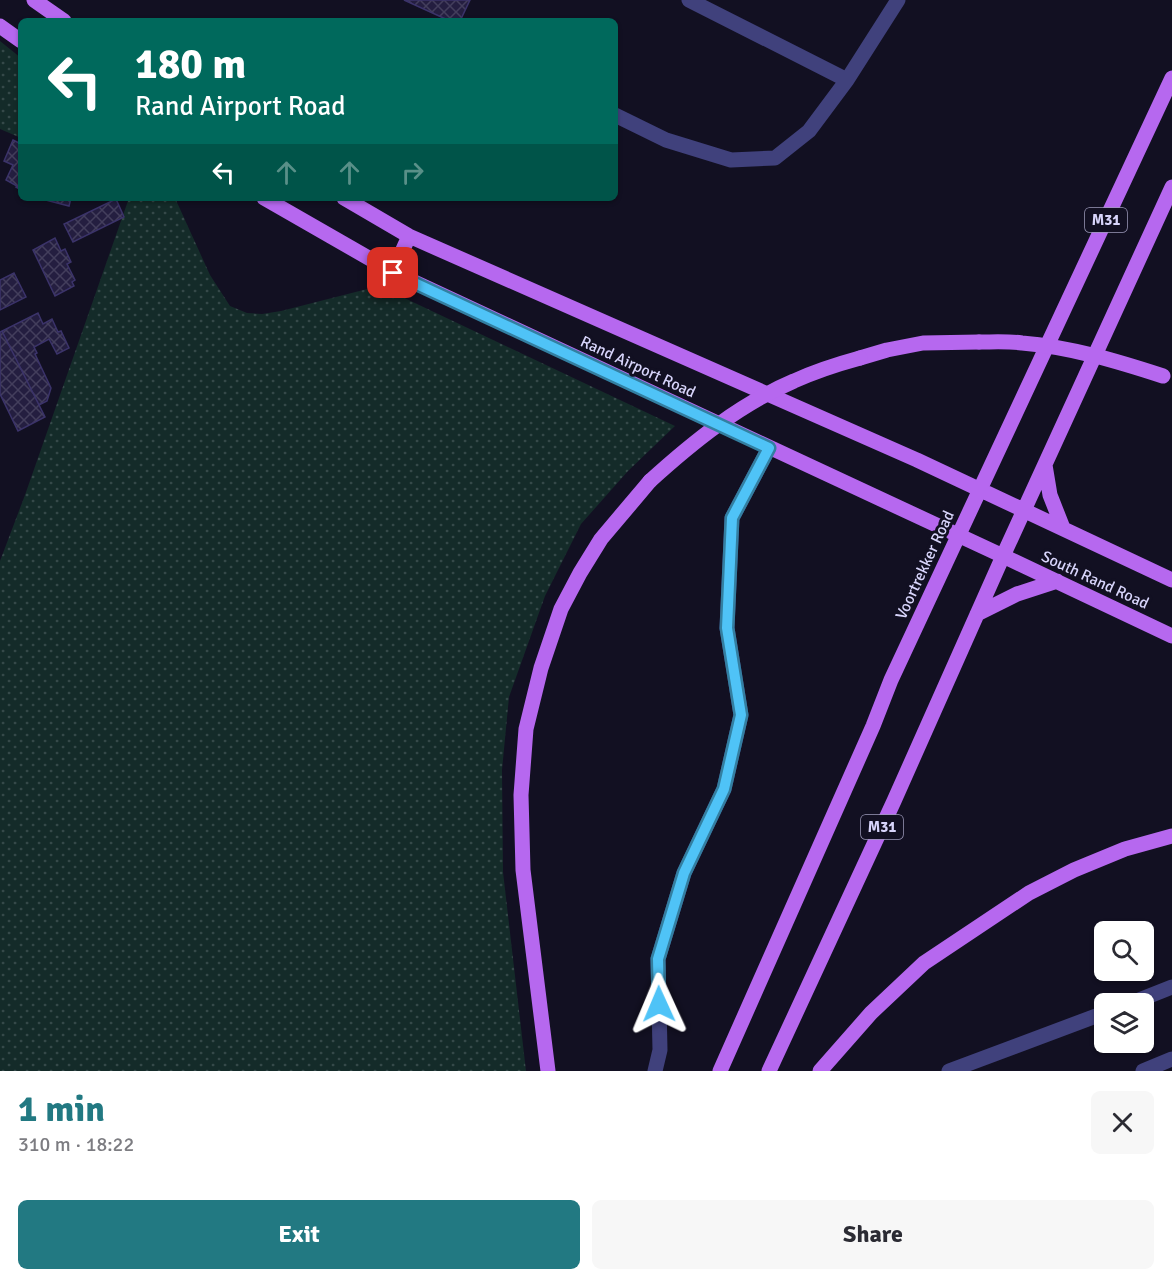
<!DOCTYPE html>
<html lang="en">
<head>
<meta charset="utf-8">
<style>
  :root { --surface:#fff; --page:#f7f7f7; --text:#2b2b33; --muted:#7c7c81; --accent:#227982 }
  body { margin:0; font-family:Signika,sans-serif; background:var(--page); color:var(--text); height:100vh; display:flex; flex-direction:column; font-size:22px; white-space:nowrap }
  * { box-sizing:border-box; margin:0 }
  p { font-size:20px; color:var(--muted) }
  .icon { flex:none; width:33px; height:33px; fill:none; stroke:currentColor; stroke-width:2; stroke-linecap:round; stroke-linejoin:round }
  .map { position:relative; height:1071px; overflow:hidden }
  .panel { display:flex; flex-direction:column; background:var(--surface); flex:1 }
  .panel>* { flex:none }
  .hud { position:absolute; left:18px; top:18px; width:600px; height:183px; border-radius:9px; box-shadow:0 2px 4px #0004; background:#00695c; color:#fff; overflow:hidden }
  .fabs { position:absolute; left:1094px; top:921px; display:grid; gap:12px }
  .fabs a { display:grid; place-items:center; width:60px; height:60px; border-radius:9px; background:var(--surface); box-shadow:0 2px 4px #0004; font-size:30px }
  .pin { position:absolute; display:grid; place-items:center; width:51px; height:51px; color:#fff; margin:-26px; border-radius:12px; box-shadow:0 3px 9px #0006 }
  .me { position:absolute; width:66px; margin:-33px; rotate:359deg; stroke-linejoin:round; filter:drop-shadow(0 0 4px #0008) }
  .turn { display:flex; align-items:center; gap:21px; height:126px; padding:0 18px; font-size:27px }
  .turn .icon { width:78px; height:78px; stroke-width:2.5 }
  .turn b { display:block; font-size:42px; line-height:51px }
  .lanes { display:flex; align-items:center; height:57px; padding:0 18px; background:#0003; justify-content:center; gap:30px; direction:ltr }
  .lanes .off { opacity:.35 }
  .round { display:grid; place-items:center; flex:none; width:63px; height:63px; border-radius:9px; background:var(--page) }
  .headline { display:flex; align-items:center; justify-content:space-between; height:102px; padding:0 18px }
  h1 { font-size:36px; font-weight:800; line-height:45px; color:var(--accent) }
  .primary-button { display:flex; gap:12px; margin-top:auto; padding:12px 18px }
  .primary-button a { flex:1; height:69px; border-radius:9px; background:var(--accent); color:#fff; font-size:24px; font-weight:800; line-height:69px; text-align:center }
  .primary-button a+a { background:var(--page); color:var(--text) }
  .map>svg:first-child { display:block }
  .grass { fill:url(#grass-dots) }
  .building { fill:url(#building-cross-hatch); stroke:#3b336a; stroke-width:1.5 }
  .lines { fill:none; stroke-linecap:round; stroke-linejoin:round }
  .minor { stroke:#40417c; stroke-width:15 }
  .major { stroke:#b668ef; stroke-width:15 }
  .major-bridge { stroke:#b668ef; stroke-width:15 }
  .route-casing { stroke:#337fa1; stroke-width:15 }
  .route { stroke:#4fc3f7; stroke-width:10 }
  .labels { text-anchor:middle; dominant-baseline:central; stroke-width:6; stroke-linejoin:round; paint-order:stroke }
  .shield { fill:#121022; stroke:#9d9aba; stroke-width:1.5 }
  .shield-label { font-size:15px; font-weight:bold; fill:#d8d5fb }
  .street-label { font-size:16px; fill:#d8d5fb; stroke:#121022 }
</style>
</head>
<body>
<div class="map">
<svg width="1172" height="1071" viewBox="0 0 1172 1071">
  <defs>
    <pattern id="grass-dots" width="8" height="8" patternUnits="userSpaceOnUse" patternTransform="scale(1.5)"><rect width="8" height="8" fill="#142b29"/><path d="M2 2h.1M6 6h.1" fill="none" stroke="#354949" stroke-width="1.8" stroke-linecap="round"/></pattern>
    <pattern id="building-cross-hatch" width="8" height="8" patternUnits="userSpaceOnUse" patternTransform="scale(1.5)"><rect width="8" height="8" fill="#241e40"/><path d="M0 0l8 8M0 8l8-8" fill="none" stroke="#433e5c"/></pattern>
  </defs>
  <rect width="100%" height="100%" fill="#121022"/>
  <path class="grass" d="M0,41L21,58V138L0,129Z
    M129,198H175L210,275L230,306L247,313L262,314L281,311L379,286L675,426L628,471L581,524L545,596L509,697L502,770L503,872L526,1071H0V561L25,495Z"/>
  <path class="building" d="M404,0H470L460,21H450Z
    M13,140L21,144V190L16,187L17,186L6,180L13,165L4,161Z
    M38,198H71L69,206Z
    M116,199L124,217L73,242L64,224Z
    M55,238L61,251L65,249L71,262L67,264L75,280L72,282L74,286L55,296L33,250Z
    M14,273L26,297L0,310V280Z
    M38,313L43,324L52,319L58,332L61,331L69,348L57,354L49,339L34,347L37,353L35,354L51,388L47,401L39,405L2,331Z
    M2,331L45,417L18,431L0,394V332Z"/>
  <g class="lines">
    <path class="minor" d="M689,0L847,80
      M615,115L666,140L731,160L775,158L809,131L847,80L898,0
      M1129,1004L1172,987
      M655,1071L660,1050L658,959L684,873L724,789L741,715L727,628L732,518L769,448
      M949,1071L1104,1013
      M1143,1071L1172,1059"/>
    <path class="major" d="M34,0L64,21
      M0,26L21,41
      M264,198L393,272L1003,556L1172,636
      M344,198L409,236L917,460L1172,580
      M393,272L409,236
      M860,358L887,350L923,343L979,342
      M1045,465L1050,495L1063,528
      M977,614L1017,594L1057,581
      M548,1071L523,870L521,795L526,729L541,668L561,609L580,573L601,539L650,481
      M720,1071L873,726L891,680L1172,78
      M769,1071L894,801L1003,556L1172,187
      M820,1071L871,1013L924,963L1029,893L1074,870L1125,849L1172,836"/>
    <path class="major-bridge" d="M979,342C993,342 1008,341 1022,343C1070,347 1117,361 1163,376
      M650,481C693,442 740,404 794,381C816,371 838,364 860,358"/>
  </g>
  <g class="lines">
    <defs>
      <path id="route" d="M393,273L769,448L732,518L727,628L741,715L724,789L684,873L658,959L659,1004"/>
    </defs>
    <use href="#route" class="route-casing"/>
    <use href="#route" class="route"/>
  </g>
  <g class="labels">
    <g class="shield">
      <rect x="1085" y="208" width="42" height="24" rx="4.5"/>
      <rect x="861" y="815" width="42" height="24" rx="4.5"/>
    </g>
    <g class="shield-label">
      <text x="1106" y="220">M31</text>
      <text x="882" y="827">M31</text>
    </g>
    <g class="street-label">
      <text transform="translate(638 367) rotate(25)">Rand Airport Road</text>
      <text transform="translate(925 565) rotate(-65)">Voortrekker Road</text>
      <text transform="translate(1095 580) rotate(25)">South Rand Road</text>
    </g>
  </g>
</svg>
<div class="fabs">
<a><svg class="icon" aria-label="search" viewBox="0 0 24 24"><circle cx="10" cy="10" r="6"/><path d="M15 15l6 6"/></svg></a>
<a><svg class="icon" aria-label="layers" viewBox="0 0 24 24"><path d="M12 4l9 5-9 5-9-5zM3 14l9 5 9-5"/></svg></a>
</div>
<div class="pin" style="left:393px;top:273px;background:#d93025"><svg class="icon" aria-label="arrive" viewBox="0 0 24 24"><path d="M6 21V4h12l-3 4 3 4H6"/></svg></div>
<svg class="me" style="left:659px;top:1004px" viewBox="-20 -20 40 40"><path d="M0-17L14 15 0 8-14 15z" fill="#4fc3f7" stroke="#fff" stroke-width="4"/></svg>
<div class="hud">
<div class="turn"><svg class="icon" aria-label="left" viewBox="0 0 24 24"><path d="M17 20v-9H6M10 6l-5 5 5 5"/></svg><div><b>180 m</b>Rand Airport Road</div></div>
<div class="lanes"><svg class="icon" aria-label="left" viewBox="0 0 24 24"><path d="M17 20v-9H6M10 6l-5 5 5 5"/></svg><svg class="icon off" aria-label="ahead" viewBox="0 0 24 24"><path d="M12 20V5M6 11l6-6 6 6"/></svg><svg class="icon off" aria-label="ahead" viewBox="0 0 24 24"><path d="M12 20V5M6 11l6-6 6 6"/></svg><svg class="icon off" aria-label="right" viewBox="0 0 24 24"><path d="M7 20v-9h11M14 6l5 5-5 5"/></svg></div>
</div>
</div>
<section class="panel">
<div class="headline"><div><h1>1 min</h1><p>310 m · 18:22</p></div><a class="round"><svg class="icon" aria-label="close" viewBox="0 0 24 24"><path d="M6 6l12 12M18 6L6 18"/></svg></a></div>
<div class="primary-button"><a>Exit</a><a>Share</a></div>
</section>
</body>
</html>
